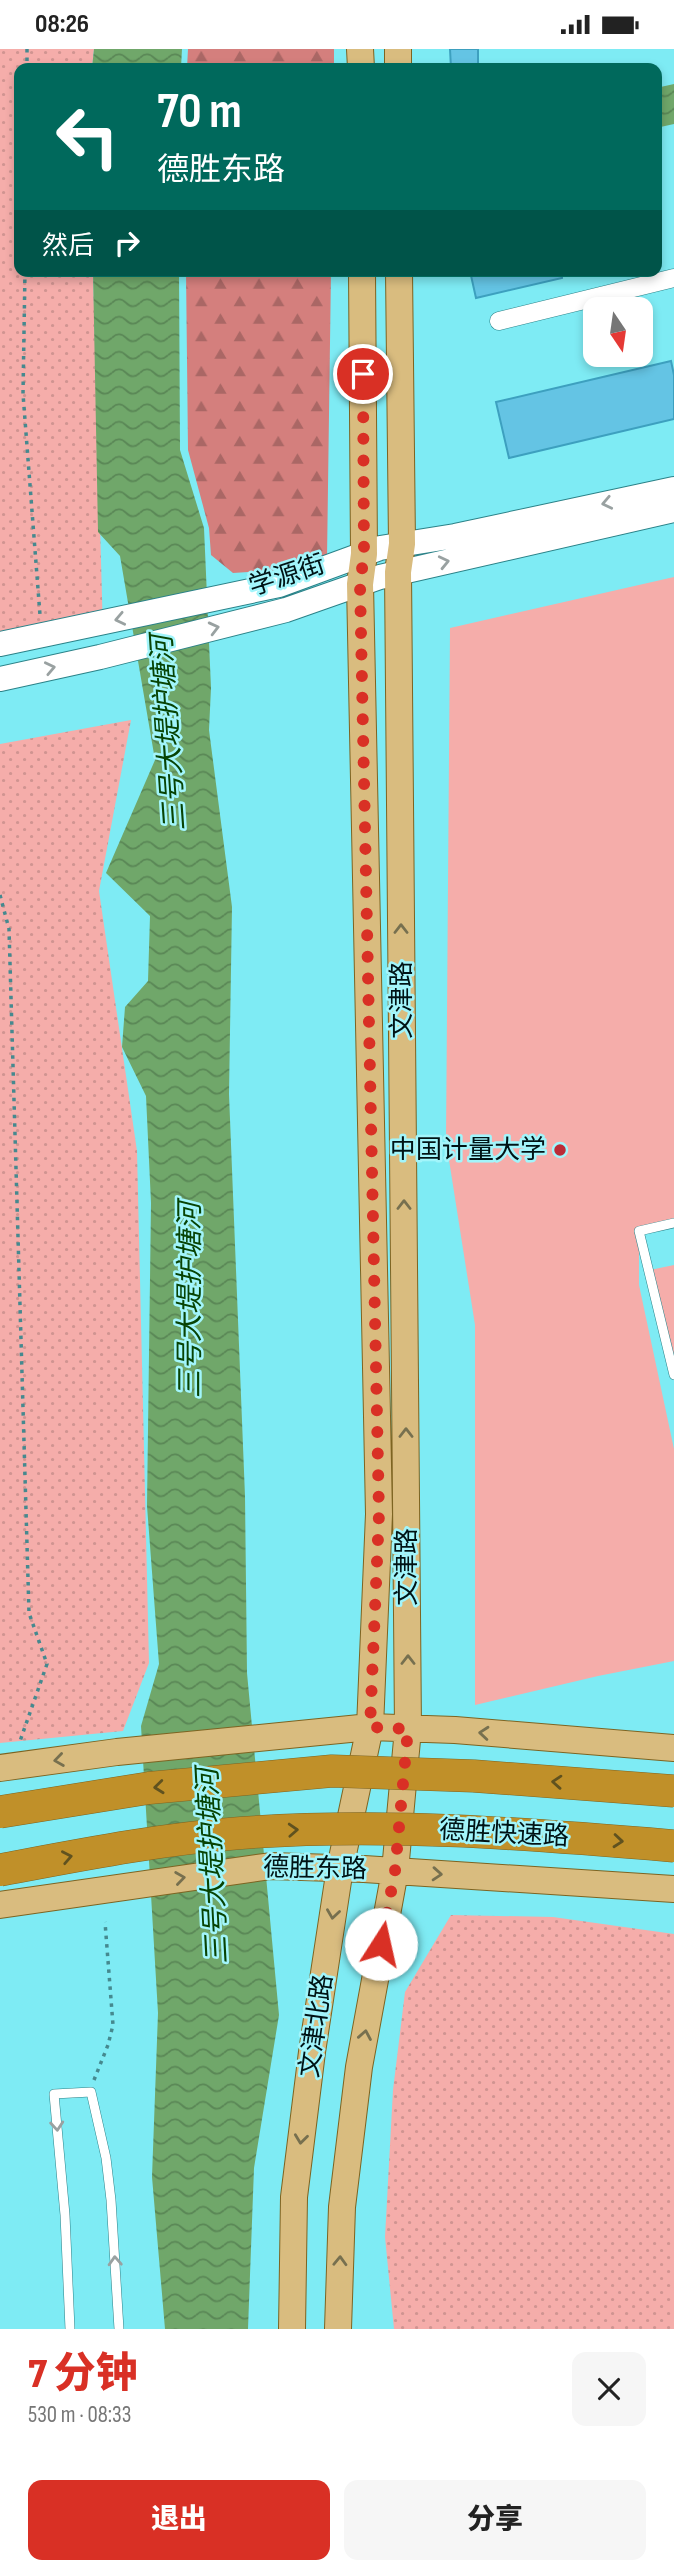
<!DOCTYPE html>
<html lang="zh">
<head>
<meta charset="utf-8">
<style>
  :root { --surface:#fff; --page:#f6f6f6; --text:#222; --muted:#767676; --accent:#d93025 }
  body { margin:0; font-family:"Sofia Sans Condensed","Noto Sans SC",sans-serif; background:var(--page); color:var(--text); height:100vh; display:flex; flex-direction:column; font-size:26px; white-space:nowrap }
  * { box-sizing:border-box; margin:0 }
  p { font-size:23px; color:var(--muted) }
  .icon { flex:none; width:38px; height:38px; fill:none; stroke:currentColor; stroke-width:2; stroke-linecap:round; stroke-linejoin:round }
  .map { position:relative; height:2280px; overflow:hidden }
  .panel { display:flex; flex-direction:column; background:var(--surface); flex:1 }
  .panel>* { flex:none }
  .guide { position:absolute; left:14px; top:14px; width:648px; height:214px; border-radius:14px; box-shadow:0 4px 10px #0003; background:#00695c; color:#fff; overflow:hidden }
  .needle { width:46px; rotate:167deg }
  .tools { position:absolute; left:583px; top:248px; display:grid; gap:14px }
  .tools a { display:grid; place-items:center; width:70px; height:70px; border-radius:14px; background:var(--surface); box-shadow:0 4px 10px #0003; font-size:35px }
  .pin { position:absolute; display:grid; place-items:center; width:60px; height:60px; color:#fff; margin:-30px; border:4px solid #fff; border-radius:50%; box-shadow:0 2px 7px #0007 }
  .me { position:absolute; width:77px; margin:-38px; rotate:10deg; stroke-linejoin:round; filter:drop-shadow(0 0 5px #0008) }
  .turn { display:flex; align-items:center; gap:24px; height:147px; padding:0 28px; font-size:32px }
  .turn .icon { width:91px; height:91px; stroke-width:2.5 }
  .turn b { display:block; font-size:49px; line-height:60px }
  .then { display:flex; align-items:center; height:66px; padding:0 28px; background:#0003; gap:14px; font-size:26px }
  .round { display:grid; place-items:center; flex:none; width:74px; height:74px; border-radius:14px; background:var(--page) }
  .headline { display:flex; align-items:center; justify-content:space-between; height:119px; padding:0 28px }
  h1 { font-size:42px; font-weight:800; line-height:52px; color:var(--accent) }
  .button { display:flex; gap:14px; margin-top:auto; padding:14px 28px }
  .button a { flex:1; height:80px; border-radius:14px; background:var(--accent); color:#fff; font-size:28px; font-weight:800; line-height:80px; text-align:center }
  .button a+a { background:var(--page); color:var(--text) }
  .status { display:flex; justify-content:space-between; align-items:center; height:49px; padding:0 35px; background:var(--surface); direction:ltr }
  .status svg { height:19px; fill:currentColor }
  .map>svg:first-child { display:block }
  .green { fill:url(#green-dots) }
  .forest { fill:url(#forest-firs) }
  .pitch { fill:#f5adaa }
  .water { fill:url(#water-waves) }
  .building { fill:#64c4e4; stroke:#3da0bf; stroke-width:2 }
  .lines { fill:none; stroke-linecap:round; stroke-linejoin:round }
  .lane-casing { stroke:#2b8288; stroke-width:10 }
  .street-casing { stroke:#2b8288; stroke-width:19 }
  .secondary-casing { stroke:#2b8288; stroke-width:26 }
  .primary-casing { stroke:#7d6422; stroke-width:28 }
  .path { stroke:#45898f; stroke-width:3.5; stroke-dasharray:3.5 5; stroke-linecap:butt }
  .lane { stroke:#fff; stroke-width:9 }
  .street { stroke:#fff; stroke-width:18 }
  .secondary { stroke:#fff; stroke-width:24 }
  .primary { stroke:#d9bc7f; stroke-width:26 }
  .highway-bridge-casing { stroke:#7d6422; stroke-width:33; stroke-linecap:butt }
  .highway-bridge { stroke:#c09029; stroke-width:32 }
  .oneway { stroke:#99a1a1 }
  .oneway2 { stroke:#77704f }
  .oneway3 { stroke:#60521f }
  .route { stroke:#d93025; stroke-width:12; stroke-dasharray:0 21.6 }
  .poi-dot { fill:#bb2b37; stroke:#a2f5fb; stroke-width:2.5 }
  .labels { text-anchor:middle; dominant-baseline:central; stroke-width:5; stroke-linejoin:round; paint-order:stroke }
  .street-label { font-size:26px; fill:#001315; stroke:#a2f5fb }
  .poi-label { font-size:26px; fill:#001315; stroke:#a2f5fb; text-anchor:end }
  .water-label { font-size:28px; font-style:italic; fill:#074304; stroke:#a2f5fb }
</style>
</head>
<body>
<div class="status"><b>08:26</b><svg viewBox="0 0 49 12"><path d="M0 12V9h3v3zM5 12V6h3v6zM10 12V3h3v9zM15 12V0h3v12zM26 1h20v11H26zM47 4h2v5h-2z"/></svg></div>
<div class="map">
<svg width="674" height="2280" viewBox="0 0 674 2280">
  <defs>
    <pattern id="green-dots" width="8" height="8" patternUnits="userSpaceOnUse" patternTransform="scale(1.75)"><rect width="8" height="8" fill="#f5adaa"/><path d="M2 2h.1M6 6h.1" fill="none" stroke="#d09491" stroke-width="1.8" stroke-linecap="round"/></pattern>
    <pattern id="forest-firs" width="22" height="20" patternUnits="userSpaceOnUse" patternTransform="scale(1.75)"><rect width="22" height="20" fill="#d47f7d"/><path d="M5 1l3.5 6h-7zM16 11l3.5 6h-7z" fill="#aa6765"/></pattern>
    <pattern id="water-waves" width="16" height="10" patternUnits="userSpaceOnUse" patternTransform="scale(1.75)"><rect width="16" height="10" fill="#70a76a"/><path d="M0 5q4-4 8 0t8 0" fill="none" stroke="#5a8756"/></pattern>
  </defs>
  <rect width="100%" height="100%" fill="#7eebf4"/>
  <path class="green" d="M0,0H94L92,19H19V222H93L103,584L0,608Z
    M131,671L99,842L137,1102L149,1614L123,1682L0,1694V695Z
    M451,1866L553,1868L674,1885V2280H394L385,2188L393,2041L405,1943Z"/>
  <path class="forest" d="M188,0H334V19H187Z
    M186,222H331L327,510L279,521L233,524L211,506L209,479L188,401Z"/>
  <path class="pitch" d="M674,528V1174L639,1183V1236L674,1400V1612L598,1627L475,1656V1276L446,1092L450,579Z
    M674,1216V1327L650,1221Z"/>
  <path class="water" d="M94,0H182L181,19H92Z
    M674,35V75L656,79V39Z
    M93,222H179L180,401L204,479L211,639L209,681L232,858L229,1045L245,1447L247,1624L279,1966L254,2119L248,2280H165L152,2128L158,1964L141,1677L159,1615L147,1457L151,1154L146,1047L122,998L125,958L148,932L150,867L106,824L155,711L120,507L98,483Z"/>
  <path class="building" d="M450,0H478V19H451Z
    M470,222H562V229L476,249Z
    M671,312L674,326V370L509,409L496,353Z"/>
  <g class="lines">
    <defs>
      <path id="lane" d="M674,1174L639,1182L674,1326
        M70,2280L65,2166L54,2045L91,2043L106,2109L111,2151L119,2280"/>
      <path id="street" d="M499,272L674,229"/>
      <path id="secondary" d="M0,595L279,536L380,499L455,487L674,440
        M0,630L100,608L286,561L380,528L674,461"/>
      <path id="primary" d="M360,0L361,19
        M398,0V19
        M0,1719L117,1703L370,1678L455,1681L674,1699
        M0,1856L271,1817L364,1820L674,1840
        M292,2280L294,2148L312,2003L340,1819L370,1678L379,1465L360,535L364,505L362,222
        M338,2280L342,2158L359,2018L395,1822L408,1680L398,523L402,495L399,222"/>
    </defs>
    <use href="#lane" class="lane-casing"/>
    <use href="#street" class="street-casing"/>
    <use href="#secondary" class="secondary-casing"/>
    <use href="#primary" class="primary-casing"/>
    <path class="path" d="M27,0V19
      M25,222L23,345L40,566
      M0,846L9,880L29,1564L47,1615L19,1695
      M94,2031L108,1996L113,1976L105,1873"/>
    <use href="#lane" class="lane"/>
    <use href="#street" class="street"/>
    <use href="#secondary" class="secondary"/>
    <use href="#primary" class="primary"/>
    <defs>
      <path id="highway-bridge" d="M0,1763L149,1739L332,1722L474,1727L674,1742
        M0,1821C80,1806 160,1790 241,1784C385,1773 530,1785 674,1797"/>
    </defs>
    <use href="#highway-bridge" class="highway-bridge-casing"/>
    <use href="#highway-bridge" class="highway-bridge"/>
  </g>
  <defs><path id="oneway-chevron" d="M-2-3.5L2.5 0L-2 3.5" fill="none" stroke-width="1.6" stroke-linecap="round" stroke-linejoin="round" transform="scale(1.75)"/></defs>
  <g class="oneway">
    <use href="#oneway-chevron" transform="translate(607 454) rotate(168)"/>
    <use href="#oneway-chevron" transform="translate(444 513) rotate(-13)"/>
    <use href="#oneway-chevron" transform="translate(120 570) rotate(168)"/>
    <use href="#oneway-chevron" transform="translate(214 579) rotate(-14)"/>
    <use href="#oneway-chevron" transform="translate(50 619) rotate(-12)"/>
    <use href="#oneway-chevron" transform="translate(57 2077) rotate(85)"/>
    <use href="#oneway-chevron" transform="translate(115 2212) rotate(-93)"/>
  </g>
  <g class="oneway2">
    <use href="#oneway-chevron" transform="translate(401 880) rotate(-90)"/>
    <use href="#oneway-chevron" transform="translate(404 1156) rotate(-90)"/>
    <use href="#oneway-chevron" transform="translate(406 1384) rotate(-90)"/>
    <use href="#oneway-chevron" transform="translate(408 1611) rotate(-90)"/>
    <use href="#oneway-chevron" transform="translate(484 1684) rotate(-175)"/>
    <use href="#oneway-chevron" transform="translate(59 1711) rotate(172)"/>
    <use href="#oneway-chevron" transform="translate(437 1825) rotate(4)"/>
    <use href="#oneway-chevron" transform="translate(180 1829) rotate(-8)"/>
    <use href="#oneway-chevron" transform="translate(333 1865) rotate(98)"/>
    <use href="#oneway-chevron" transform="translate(365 1986) rotate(-80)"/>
    <use href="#oneway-chevron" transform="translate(301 2090) rotate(97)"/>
    <use href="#oneway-chevron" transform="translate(340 2212) rotate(-88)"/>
  </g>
  <g class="oneway3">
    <use href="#oneway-chevron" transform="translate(557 1733) rotate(-176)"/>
    <use href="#oneway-chevron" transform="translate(159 1738) rotate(174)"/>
    <use href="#oneway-chevron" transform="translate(293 1781) rotate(-3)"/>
    <use href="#oneway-chevron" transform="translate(618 1792) rotate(5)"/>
    <use href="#oneway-chevron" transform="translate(67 1808) rotate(-11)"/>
  </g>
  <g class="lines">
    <path class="route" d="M363,325L364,505L360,535L379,1465L370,1678L408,1680L395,1822L381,1895"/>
  </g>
  <circle class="poi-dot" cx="560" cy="1101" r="7"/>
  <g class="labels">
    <g class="street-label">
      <text transform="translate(287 527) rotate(-18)">学源街</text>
      <text transform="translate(402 951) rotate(-90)">文津路</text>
      <text transform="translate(407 1518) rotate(-90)">文津路</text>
      <text transform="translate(504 1785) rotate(3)">德胜快速路</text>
      <text transform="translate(315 1820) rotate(1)">德胜东路</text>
      <text transform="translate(317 1977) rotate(-82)">文津北路</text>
    </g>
    <g class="poi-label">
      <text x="546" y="1101">中国计量大学</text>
    </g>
    <g class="water-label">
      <text transform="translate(169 684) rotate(-94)">三号大堤护塘河</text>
      <text transform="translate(190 1251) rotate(-90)">三号大堤护塘河</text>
      <text transform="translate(213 1817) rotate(-93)">三号大堤护塘河</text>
    </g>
  </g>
</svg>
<div class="tools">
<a><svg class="needle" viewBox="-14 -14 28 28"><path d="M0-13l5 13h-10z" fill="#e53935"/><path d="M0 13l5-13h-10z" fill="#767676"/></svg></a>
</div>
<div class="pin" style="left:363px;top:325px;background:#d93025"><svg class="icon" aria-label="arrive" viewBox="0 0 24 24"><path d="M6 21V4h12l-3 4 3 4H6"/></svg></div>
<svg class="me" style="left:381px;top:1895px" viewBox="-20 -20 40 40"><circle r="19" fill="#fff"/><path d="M0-13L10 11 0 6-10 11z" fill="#d93025"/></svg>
<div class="guide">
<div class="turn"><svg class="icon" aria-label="left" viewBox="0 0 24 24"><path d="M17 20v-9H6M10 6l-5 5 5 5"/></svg><div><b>70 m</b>德胜东路</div></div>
<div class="then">然后<svg class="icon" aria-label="right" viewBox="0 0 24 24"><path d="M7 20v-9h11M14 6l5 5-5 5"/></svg></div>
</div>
</div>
<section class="panel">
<div class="headline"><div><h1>7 分钟</h1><p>530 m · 08:33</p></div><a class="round"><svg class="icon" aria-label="close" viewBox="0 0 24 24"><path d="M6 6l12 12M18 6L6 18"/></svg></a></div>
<div class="button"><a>退出</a><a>分享</a></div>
</section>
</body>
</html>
